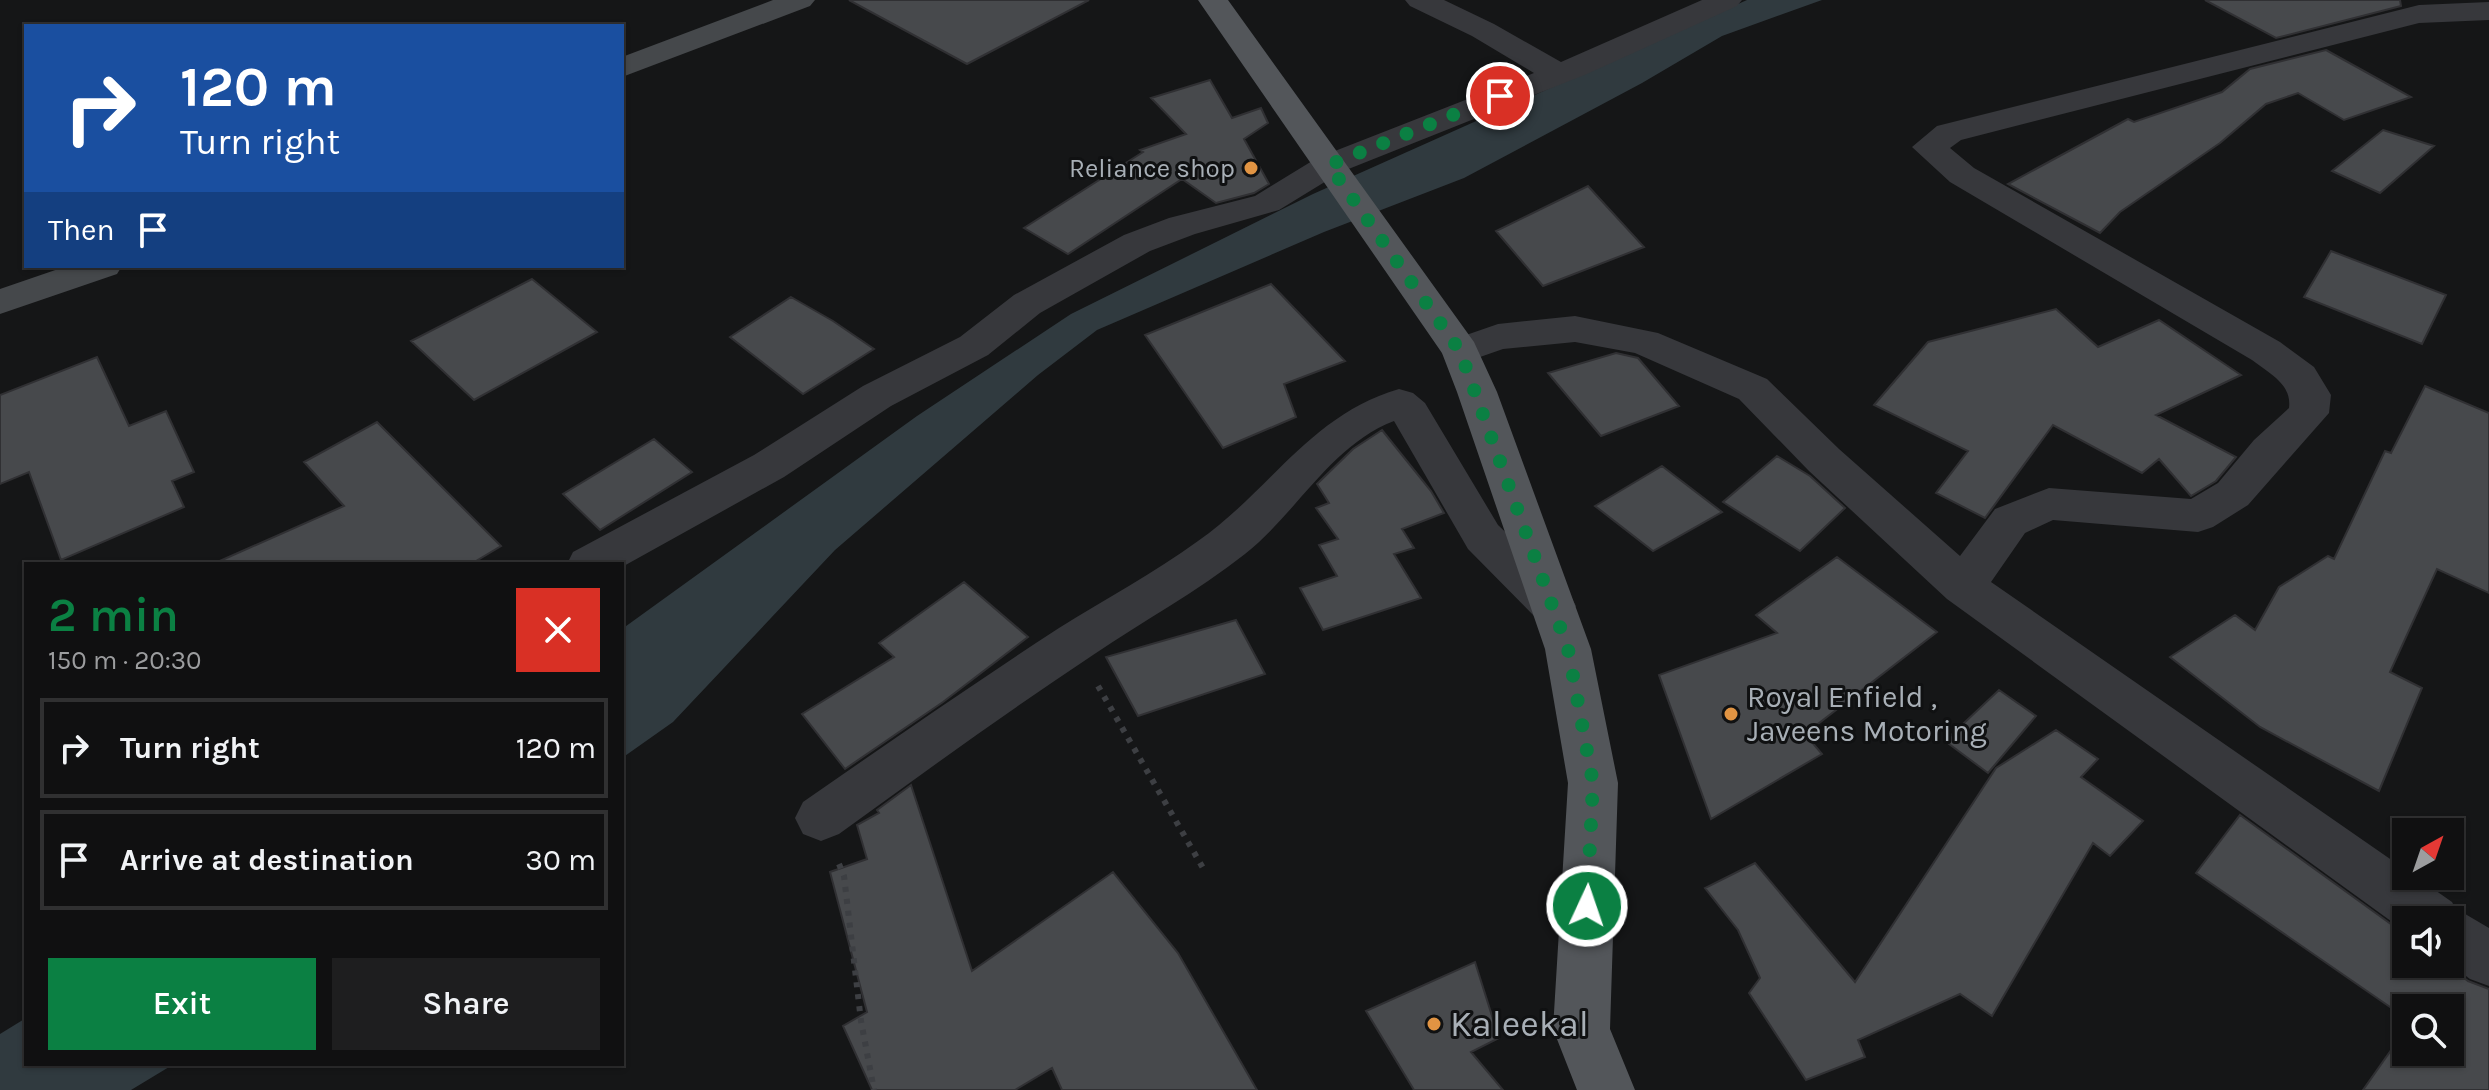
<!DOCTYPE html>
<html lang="en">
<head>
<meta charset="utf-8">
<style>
  :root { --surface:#101011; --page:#1e1e1f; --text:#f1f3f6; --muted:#9c9d9f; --line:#303031; --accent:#0b8043 }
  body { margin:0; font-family:Karla,sans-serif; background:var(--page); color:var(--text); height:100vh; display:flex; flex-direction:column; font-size:30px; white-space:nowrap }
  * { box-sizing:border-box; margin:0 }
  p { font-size:26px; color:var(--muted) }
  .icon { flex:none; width:44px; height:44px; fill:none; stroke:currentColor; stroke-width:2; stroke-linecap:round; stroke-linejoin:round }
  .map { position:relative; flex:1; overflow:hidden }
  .panel { position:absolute; left:24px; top:562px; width:600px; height:504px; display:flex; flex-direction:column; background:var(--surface); border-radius:0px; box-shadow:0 2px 6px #0004,0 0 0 2px var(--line) }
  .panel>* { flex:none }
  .guide { position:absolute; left:24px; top:24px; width:600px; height:244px; border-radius:0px; box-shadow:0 2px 6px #0004,0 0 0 2px var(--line); background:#1a4fa0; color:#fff; overflow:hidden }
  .needle { width:52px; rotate:40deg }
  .buttons { position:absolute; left:2392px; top:818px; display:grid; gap:16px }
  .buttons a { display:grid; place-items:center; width:72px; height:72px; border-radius:0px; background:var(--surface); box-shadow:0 2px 6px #0004,0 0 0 2px var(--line); font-size:40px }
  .pin { position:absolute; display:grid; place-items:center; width:68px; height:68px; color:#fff; margin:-34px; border:4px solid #fff; border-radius:50%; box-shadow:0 2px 8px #0007 }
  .me { position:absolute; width:88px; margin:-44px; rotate:3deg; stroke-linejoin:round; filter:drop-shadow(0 0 6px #0008) }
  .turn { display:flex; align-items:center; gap:28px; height:168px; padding:0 24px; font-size:36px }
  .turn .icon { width:104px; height:104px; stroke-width:2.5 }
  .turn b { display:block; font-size:56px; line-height:68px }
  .then { display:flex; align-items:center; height:76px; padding:0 24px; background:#0003; gap:16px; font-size:30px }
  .round { display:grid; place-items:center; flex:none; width:84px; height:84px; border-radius:0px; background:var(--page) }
  .headline { display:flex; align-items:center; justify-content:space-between; height:136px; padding:0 24px }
  h1 { font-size:48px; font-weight:600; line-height:60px; color:var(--accent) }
  .primary-button { display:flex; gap:16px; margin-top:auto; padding:16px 24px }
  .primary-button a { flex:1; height:92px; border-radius:0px; background:var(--accent); color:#fff; font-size:32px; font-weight:600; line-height:92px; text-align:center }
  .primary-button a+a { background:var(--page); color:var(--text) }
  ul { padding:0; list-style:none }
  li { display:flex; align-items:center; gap:24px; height:100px; margin:0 16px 12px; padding:0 8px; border:4px solid var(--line); border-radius:0px }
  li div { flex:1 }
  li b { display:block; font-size:30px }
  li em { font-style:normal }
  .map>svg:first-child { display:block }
  .water { fill:#303a3f }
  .building { fill:#47494c; stroke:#303033; stroke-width:2 }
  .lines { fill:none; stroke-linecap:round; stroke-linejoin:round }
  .path { stroke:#3d3f43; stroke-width:6; stroke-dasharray:5 7; stroke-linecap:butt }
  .minor { fill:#37383c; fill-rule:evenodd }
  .secondary { fill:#45484b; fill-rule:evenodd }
  .primary { fill:#53565a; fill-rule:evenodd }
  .route { stroke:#0b8043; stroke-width:14; stroke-dasharray:0 25.2 }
  .poi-dot { fill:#e19443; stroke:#101112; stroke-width:3 }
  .labels { text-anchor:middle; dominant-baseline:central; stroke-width:6; stroke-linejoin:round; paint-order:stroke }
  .far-poi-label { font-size:26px; fill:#a8afb6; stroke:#101112; text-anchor:end }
  .poi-label { font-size:30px; fill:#a8afb6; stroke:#101112; text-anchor:start }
  .near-poi-label { font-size:36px; fill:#a8afb6; stroke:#101112; text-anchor:start }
</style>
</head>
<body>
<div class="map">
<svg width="2489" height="1090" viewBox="0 0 2489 1090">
  <rect width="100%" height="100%" fill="#151617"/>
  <path class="water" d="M1747,0H1822L1722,36L1642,83L1464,178L1324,232L1097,330L1038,375L835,550L673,722L622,758V629L917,416L1071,314L1313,194Z
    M26,1018V1064H174L131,1090H0V1034Z"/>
  <path class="building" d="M849,0H1089L967,64Z
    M2205,0H2400L2401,6L2276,38Z
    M2326,50L2411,97L2344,120L2298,93L2266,104L2220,143L2120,212L2100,233L2008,184L2128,119L2134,122L2222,92L2250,69Z
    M1210,80L1232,118L1261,108L1268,123L1244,139L1269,184L1254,193L1216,203L1182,179L1068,254L1024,228L1143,152L1140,150L1186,134L1151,98Z
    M2383,130L2434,146L2380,193L2332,171Z
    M1588,186L1644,247L1543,286L1496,231Z
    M2331,251L2446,295L2422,344L2304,297Z
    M532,279L597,332L474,400L411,341Z
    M1271,284L1345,361L1284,384L1296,417L1223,448L1145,335Z
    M791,297L833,321L874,349L803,394L730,337Z
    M2056,309L2098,347L2159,320L2241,375L2156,415L2236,457L2216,481L2191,496L2159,459L2142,473L2053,425L1985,518L1936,493L1968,451L1874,405L1928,342Z
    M1616,353L1638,358L1679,406L1601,436L1548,373Z
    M97,357L129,426L166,411L194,472L172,481L184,507L61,560L29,472L0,484V395Z
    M2425,386L2489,413V593L2437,569L2390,672L2422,688L2379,791L2260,727L2170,657L2235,615L2255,630L2279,587L2328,556L2334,559L2385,451L2391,453Z
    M377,422L501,546L471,564H213L344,506L304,462Z
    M1382,430L1431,491L1444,513L1402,529L1414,548L1394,554L1421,598L1323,630L1300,588L1337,576L1319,545L1338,539L1316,508L1329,503L1317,484L1353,449Z
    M654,439L692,472L600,530L563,494Z
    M1777,456L1810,476L1845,508L1800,551L1723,502Z
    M1662,466L1722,512L1653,551L1595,506Z
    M1837,557L1937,632L1805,734L1822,754L1711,819L1659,675L1777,633L1756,615Z
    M964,582L1028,637L943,702L845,769L802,714L894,657L879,643Z
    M1236,620L1265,674L1138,716L1106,657Z
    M1999,690L2036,716L1988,773L1945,741Z
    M2056,730L2098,759L2081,777L2143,821L2110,856L2093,843L1992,1016L1960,994L1858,1040L1865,1057L1806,1080L1749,993L1760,978L1738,930L1705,888L1755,863L1855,982L1996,768Z
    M911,785L972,971L1113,872L1178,953L1257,1090H1062L1052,1068L1015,1090H872L843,1026L867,1012L830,872L867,859L857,825L879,813L877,810Z
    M2240,815L2406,935V964H2447L2468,981L2489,989V1090H2363L2406,1029V1052H2450V1008H2406V1018L2196,873Z
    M1475,962L1499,1038L1471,1052L1503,1090H1414L1366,1011Z"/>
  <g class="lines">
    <path class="path" d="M1098,686L1203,868
      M839,864L844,876L861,1021L874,1090"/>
    <path class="minor" d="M1405,0H1444L1494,24L1561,62L1702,0H1742L1737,6L1587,74L1341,172L1279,210L1195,234L1150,251L1040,313L988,355L891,406L784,477L622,567V564H567L573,552L754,455L863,386L960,337L1014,295L1124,235L1169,218L1255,196L1317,158L1534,73L1472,36L1410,6Z
      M2489,2V20L2419,23L1961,140L1950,148L1974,168L2280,342L2314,367L2331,395L2329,413L2248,505L2213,527L2198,532L2053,520L2025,533L1991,582L2406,870V876H2415L2452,902L2455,908L2489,928V986L2470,979L2450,964V920H2406V932L1947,599L1809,471L1739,399L1635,353L1575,342L1503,349L1460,364L1446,360L1441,351L1446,342L1498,324L1575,316L1658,333L1767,379L1839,449L1960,556L1995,509L2049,488L2191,499L2218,483L2254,440L2289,408C2292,384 2270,374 2252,360L1950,182L1912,147L1937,126L2419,5Z
      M1399,389L1413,393L1425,403L1498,525L1569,593L1576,606L1569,619L1553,624L1537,619L1468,549L1394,421C1331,445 1296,514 1245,554C1197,592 1143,621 1093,655C1007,712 923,773 839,834L821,841L803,834L795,818L803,802C888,743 973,684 1059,628C1105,599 1154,573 1198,541C1271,490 1310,415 1399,389Z"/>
    <path class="secondary" d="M773,0H815L810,6L622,77V57Z
      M67,266H122L117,274L0,314V289Z"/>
    <path class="primary" d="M1198,0H1228L1474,342L1497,392L1591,649L1618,783L1610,1029L1635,1090H1577L1553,1029L1568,783L1545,649L1457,392L1442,353Z"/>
  </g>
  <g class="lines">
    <path class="route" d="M1500,96L1329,165L1460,351L1568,649L1593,783L1587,906"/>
  </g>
  <g class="poi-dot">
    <circle cx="1251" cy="168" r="8"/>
    <circle cx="1731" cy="714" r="8"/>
    <circle cx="1434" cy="1024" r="8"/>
  </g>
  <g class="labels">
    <g class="far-poi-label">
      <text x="1235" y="168">Reliance shop</text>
    </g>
    <g class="poi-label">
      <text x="1747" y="697">Royal Enfield ,<tspan x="1747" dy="34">Javeens Motoring</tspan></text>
    </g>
    <g class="near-poi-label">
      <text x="1450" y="1024">Kaleekal</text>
    </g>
  </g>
</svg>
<div class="buttons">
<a><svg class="needle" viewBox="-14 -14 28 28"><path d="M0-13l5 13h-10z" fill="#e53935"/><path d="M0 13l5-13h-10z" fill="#9c9d9f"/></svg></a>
<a><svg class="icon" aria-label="sound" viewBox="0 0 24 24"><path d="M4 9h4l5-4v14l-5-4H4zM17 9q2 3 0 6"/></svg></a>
<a><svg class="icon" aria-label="search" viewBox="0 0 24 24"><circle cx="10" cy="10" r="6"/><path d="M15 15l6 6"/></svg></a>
</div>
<div class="pin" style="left:1500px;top:96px;background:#d93025"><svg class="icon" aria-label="arrive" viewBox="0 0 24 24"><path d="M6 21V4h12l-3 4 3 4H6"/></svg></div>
<svg class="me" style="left:1587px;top:906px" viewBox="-20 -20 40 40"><circle r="17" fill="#0b8043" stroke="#fff" stroke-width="3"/><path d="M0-11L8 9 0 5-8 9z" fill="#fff"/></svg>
<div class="guide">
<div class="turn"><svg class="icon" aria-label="right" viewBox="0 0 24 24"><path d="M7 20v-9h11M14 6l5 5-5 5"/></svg><div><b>120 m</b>Turn right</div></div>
<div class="then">Then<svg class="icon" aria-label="arrive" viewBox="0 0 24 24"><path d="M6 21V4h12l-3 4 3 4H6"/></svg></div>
</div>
<section class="panel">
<div class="headline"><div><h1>2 min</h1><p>150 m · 20:30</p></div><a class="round" style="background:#d93025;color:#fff"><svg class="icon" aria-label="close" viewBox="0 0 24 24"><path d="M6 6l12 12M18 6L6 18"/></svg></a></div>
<ul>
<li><svg class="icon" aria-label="right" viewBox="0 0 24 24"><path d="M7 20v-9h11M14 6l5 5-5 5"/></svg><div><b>Turn right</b></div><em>120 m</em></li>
<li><svg class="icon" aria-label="arrive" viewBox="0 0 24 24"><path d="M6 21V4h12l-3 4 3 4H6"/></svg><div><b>Arrive at destination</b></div><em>30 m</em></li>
</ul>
<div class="primary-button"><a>Exit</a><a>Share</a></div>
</section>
</div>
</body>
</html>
